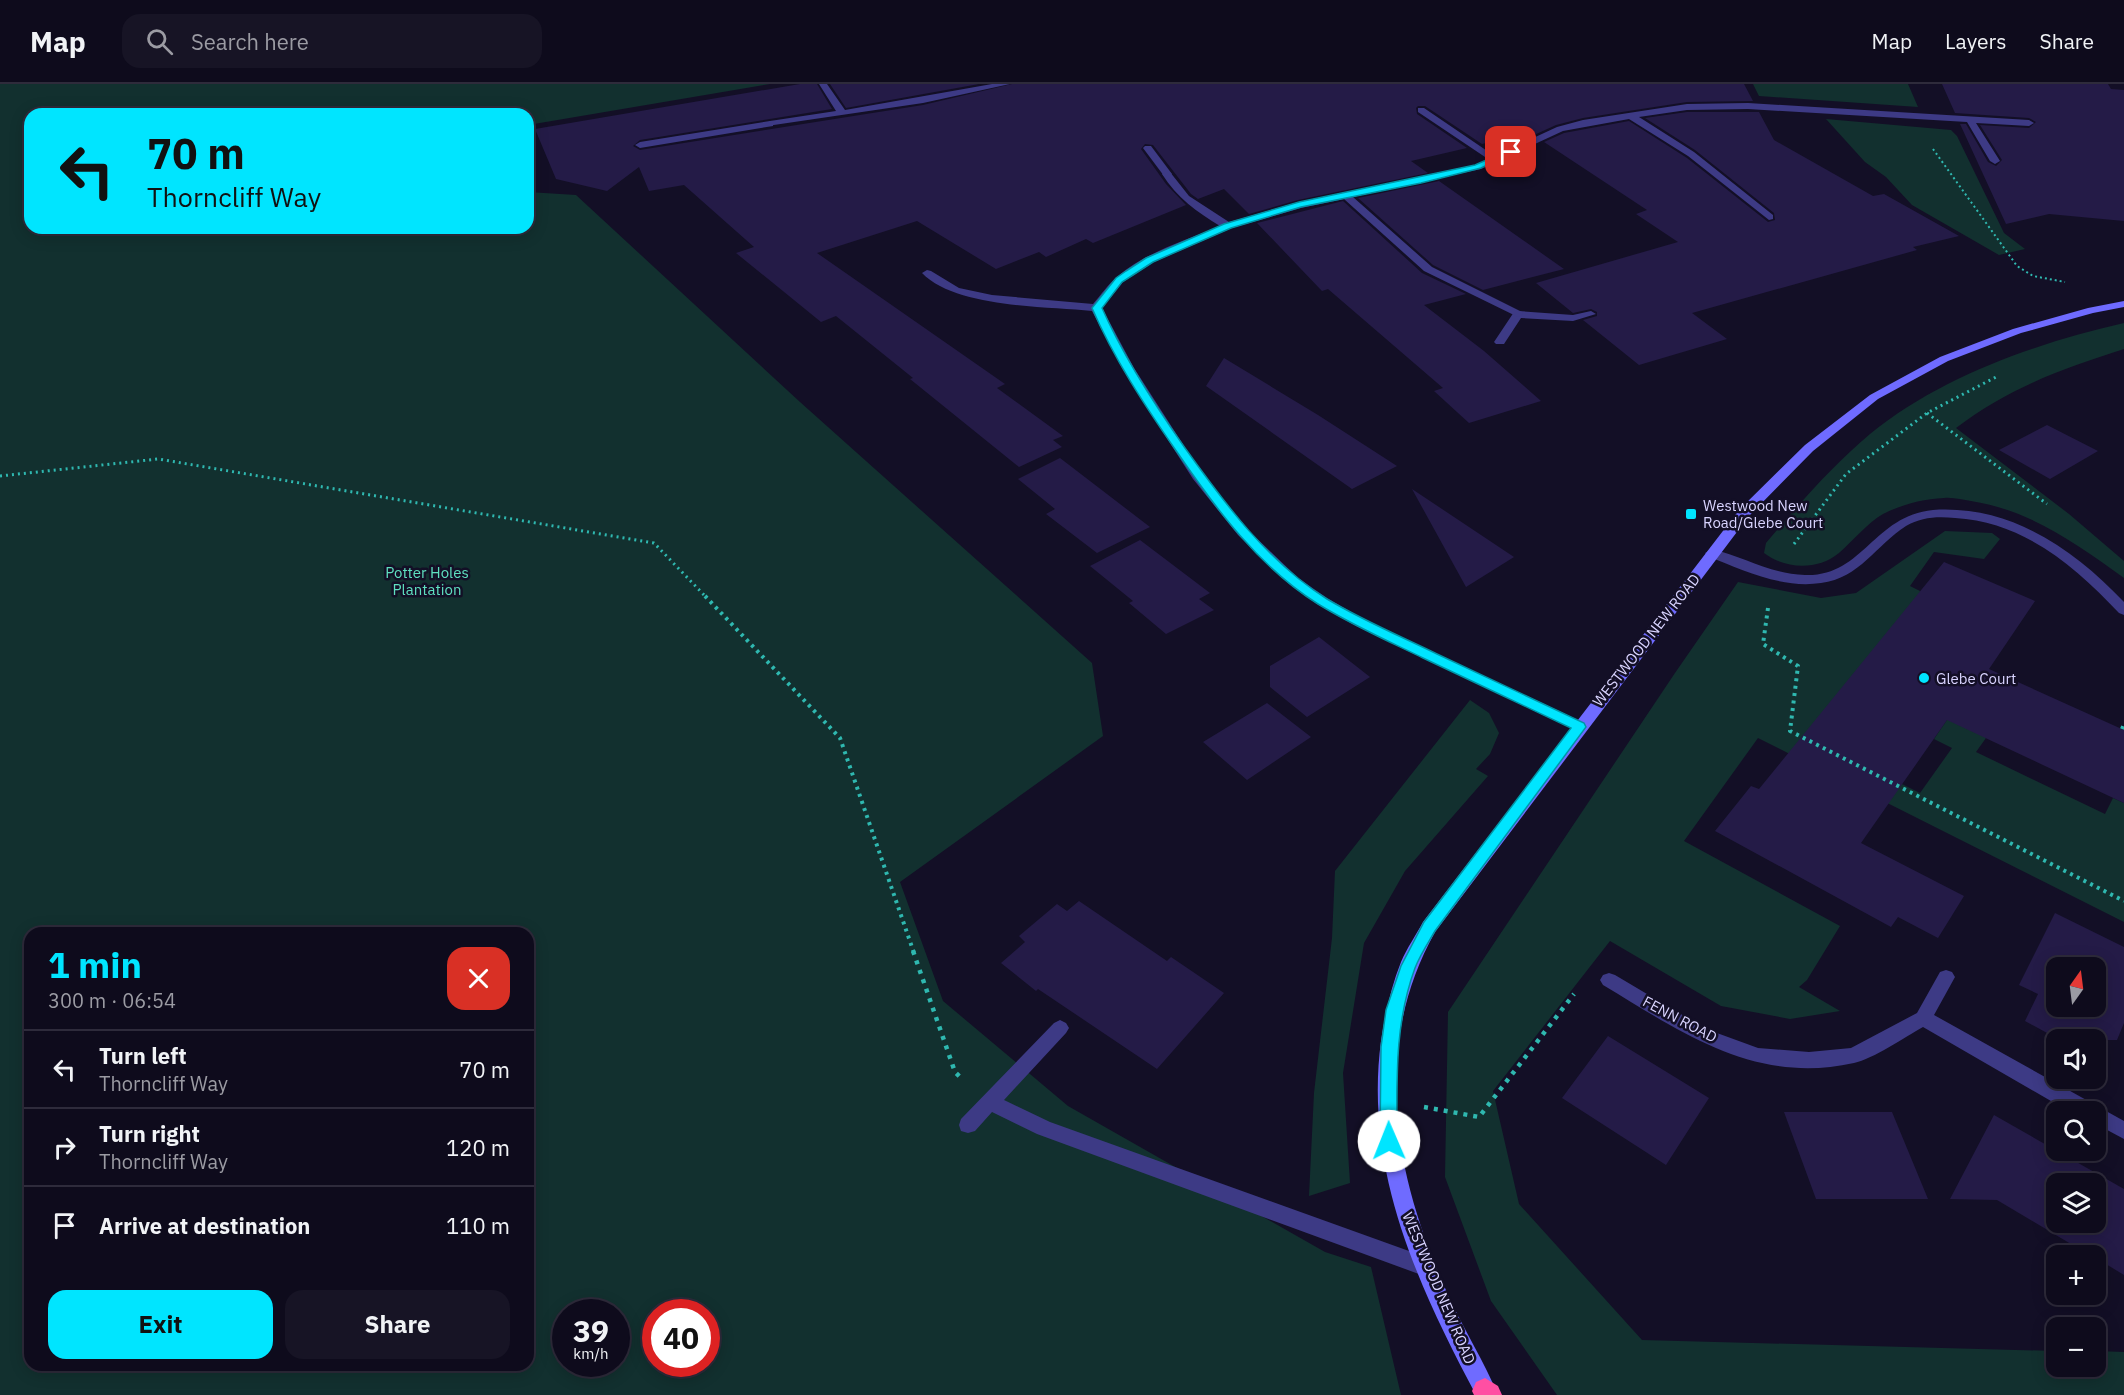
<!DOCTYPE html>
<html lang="en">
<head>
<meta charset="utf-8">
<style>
  :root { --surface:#0e0b1c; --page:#171425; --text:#f1f3f6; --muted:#9b9ba3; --line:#2e2b3b; --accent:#00e5ff }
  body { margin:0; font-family:"IBM Plex Sans",sans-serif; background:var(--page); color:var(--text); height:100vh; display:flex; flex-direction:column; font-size:22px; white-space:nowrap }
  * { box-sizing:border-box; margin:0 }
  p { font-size:20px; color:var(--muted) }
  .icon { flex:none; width:33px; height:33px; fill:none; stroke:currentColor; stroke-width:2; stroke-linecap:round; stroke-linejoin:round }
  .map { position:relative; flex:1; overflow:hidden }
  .sheet { position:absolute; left:24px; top:843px; width:510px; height:444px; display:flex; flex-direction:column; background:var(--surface); border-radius:18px; box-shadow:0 3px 15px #0003,0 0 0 2px var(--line) }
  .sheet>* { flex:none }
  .top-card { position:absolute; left:24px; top:24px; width:510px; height:126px; border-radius:18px; box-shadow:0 3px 15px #0003,0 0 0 2px var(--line); background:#00e5ff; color:#111; overflow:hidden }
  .needle { width:39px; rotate:14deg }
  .fabs { position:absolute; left:2046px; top:873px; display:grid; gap:12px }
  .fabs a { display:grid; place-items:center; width:60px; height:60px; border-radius:12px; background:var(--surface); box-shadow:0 3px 15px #0003,0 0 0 2px var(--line); font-size:30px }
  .speed { position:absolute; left:552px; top:1215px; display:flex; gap:12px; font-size:30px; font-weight:700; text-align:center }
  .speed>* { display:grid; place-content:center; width:78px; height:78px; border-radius:50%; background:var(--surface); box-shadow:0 3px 15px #0003,0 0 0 2px var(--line); line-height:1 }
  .speed small { font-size:15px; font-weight:400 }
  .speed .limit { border:9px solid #d22; background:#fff; color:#111 }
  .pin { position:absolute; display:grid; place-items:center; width:51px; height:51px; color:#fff; margin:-26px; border-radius:12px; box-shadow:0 3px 9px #0006 }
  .me { position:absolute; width:66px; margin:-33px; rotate:359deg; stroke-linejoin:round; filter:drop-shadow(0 0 4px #0008) }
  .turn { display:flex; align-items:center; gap:21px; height:126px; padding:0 24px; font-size:27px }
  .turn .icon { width:78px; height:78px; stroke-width:2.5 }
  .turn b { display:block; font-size:42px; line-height:51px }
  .round { display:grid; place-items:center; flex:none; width:63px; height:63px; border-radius:18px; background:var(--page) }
  .overview { display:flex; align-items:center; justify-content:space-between; height:102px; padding:0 24px }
  h1 { font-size:36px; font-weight:700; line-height:45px; color:var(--accent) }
  .cta { display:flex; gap:12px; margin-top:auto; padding:12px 24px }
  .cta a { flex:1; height:69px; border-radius:18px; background:var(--accent); color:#111; font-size:24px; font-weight:700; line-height:69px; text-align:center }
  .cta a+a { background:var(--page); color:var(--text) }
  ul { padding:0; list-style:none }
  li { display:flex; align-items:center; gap:18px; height:78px; padding:0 24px; border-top:2px solid var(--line) }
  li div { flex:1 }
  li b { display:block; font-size:22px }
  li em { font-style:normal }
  header { display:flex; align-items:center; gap:36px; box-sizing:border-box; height:84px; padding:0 30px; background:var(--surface); border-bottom:2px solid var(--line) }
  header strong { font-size:28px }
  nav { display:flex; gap:33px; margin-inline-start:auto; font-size:21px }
  .search { width:420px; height:54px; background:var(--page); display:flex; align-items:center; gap:15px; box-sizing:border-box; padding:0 21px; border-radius:18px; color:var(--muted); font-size:22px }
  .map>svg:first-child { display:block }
  .green { fill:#12302f; fill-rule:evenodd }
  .building { fill:#241b47; fill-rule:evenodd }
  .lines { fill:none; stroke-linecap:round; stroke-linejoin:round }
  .path-far3 { stroke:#2fb8b0; stroke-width:2; stroke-dasharray:2 3; stroke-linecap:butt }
  .path-far2 { stroke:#2fb8b0; stroke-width:3; stroke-dasharray:2 4; stroke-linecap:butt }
  .path-far1 { stroke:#2fb8b0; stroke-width:4; stroke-dasharray:3 4.5; stroke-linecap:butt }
  .path { stroke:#2fb8b0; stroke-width:4.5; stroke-dasharray:4 6; stroke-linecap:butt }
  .lane { fill:#3d3a85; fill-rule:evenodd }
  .street { fill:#3d3a85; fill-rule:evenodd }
  .secondary { fill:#6f6bff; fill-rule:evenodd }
  .highway { fill:#ff4fa3; fill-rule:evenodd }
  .route { fill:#00e5ff; stroke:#0095a6; stroke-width:1.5 }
  .poi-dot { fill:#00e5ff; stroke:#130f26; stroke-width:2 }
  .labels { text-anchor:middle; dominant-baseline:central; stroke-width:5; stroke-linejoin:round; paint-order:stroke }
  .poi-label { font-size:15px; fill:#d9d4ff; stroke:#130f26; text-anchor:start }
  .park-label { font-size:15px; fill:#5fe0c0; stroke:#130f26 }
  .street-label { font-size:15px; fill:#d9d4ff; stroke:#130f26 }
</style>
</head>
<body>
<header>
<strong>Map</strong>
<div class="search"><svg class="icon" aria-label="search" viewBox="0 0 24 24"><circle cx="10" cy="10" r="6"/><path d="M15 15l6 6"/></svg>Search here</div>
<nav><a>Map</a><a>Layers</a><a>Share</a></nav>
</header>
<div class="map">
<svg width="2124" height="1311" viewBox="0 0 2124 1311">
  <rect width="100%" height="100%" fill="#130f26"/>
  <path class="green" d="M0,0H770L528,41V30H30V144H528V108L576,111L800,318L1092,579L1103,652L900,798L943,917L1068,1022L1325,1168L1371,1183L1401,1311H0ZM30,849H528V1281H30ZM566,1228H616V1280H566ZM656,1228H706V1280H656Z
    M1753,0H1908L1918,23L1759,12Z
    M1826,35L1951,46L1957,52L2004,149L2025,165L1999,171L1912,121L1886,93L1865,78Z
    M2124,239V265C2061,285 2009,304 1956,344L2069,430L2124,477V494C2077,460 2030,426 1971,417C1963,416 1953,413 1944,414C1923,415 1903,420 1883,430C1867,439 1853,457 1839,469C1817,487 1785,485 1764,469L1766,459C1798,421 1832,382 1870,350C1941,292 2037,259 2124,239Z
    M1945,447L1992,449L2000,455L1984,475L1934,468L1910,502L1920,507L1902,700L1920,709L1952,664L1934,655L1955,624L1986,654L1976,668L2105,730L2113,714L2124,719V838L1758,654L1684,757L1840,842L1807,896L1799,903L1840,927L1790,935L1721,922L1610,857L1493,1007L1519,1120L1642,1256L2056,1267V1282H2096V1267L2124,1268V1311H1557L1491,1217L1445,1093L1448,928L1675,589L1738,498L1821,514L1856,509Z
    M1470,616L1489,629L1499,649L1490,670L1476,685L1488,692L1405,787L1364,859L1343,989L1350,1099L1309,1112L1314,1009L1332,854L1335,787Z"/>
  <path class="building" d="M800,0H817L832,25L640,56L633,62L640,66L923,21L1012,0H1744L1753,17L1687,18L1583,34L1556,41L1534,51L1530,49L1482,60L1425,22H1418L1416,24L1417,30L1467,64L1411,77L1428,89L1298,116L1249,130L1224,105L1198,115L1191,110L1153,61L1145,60L1141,65L1166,100L1186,121L1093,159L1086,155L1046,173L1039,168L996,185L917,137L817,169L1005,300L997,304L1063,352L1053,356L1062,363L1019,383L910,295L913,294L836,232L821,238L736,169L754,163L684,101L649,107L639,83L607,107L556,95L535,45Z
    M830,0H979L846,24Z
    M1942,0H2108L2111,5L2124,6V137L2049,130L2006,140L1960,40H1966L1988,78L1996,82L2002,76L1980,41L2029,44L2036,38L2029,34L1955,29Z
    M1687,28H1759L1774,56L1873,112L1884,110L1959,152L1913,163L1917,166L1692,229L1727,255L1639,281L1583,236L1597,232V228L1591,225L1573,229L1536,199L1678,158L1636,130L1647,126L1544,58L1564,49L1629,37L1687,74L1768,138L1775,136L1774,129L1695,66L1645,34Z
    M1439,97L1564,185L1483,206L1433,181L1358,114Z
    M1343,117L1422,189L1466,210L1424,221L1484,267L1541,317L1469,339L1434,307L1443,304L1328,205L1322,207L1257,139Z
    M1224,274L1318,331L1397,382L1352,405L1206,302Z
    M2047,341L2098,367L2050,395L1999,366Z
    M1060,374L1150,443L1097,469L1046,430L1055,425L1018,395Z
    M1412,405L1514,473L1466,503Z
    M1140,456L1210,509L1199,515L1214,526L1166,550L1129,519L1133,517L1090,482Z
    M1944,478L2035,517L1989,585L2124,646V719L1947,636L1861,759L1964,812L1938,854L1898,833L1891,843L1715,747L1751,702L1759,705Z
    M1319,553L1370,593L1307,633L1270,603V582Z
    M1267,619L1311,653L1247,696L1203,658Z
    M1079,817L1167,877L1171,873L1224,909L1157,985L1038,905L1036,907L1001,879L1025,858L1019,852L1057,820L1067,827Z
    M2055,829L2124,863V939L2117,956H2060L2025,937L2038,910L2019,901ZM2056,884H2096V922H2056Z
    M1608,952L1709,1014L1666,1081L1562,1014Z
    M1784,1028H1892L1928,1115H1816Z
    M1994,1031L2124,1105V1191L2096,1174V1172H2091L1997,1116L1950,1115ZM2056,1100H2096V1138H2056Z"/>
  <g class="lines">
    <path class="path-far3" d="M1933,65L2017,182L2033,192L2065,198"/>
    <path class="path-far2" d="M1927,329L2047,420
      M0,392L158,375L654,459L706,513
      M1794,460L1846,390L1927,329L1998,292"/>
    <path class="path-far1" d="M705,512L840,654L914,869
      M1768,524L1763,560L1798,582L1790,647L2124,817
      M2122,645L2124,640"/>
    <path class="path" d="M913,867L955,988L960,993
      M1424,1023L1479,1033L1574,910"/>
    <path class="lane" d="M1418,24H1424L1499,75L1491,77L1418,28Z
      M770,37L773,38V42L640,64L635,61L640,58Z
      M1145,62H1151L1172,90L1170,92H1164L1143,64Z
      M1518,227L1573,231L1591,227L1596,230L1573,237L1521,234L1504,260H1496L1494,258L1514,228Z
      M1933,426C2010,421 2073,464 2124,518V531L2119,529C2074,481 2023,438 1955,434C1938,432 1921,433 1906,442C1876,461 1860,494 1821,499C1782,505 1743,486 1707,472L1705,469L1712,465C1744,473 1771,490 1805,491C1863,493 1873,432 1933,426Z
      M1060,936L1066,939L1069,944L1066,949L1004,1016L1050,1038L1434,1176L1437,1183L1434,1190L1427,1193L1037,1050L992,1028L975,1047L968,1049L961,1047L959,1041L961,1035L1054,939Z"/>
    <path class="street" d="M819,0H827L845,26L992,0H1010L923,19L767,42L765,40L770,37L836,27Z
      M1748,19L2029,36L2034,39L2029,42L1976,39L2000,77L1995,80L1990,77L1967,38L1748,25L1687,26L1639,33L1694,68L1773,131V135L1769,136L1688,72L1629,35L1563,47L1481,85L1353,113L1432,183L1522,228L1523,230L1518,233L1424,187L1344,115L1301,124L1232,144L1154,178L1123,198L1102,224L1134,284L1202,390L1247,445L1298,494L1327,514L1365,536L1584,639L1586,643L1584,647L1579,648L1356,542L1317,520L1289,500L1238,451L1193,395L1122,284L1092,227C1045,222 956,224 922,189L927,186L931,187L959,204L992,211L1093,220C1101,211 1108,200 1118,192C1146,168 1187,156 1220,142C1197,128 1177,114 1162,90L1164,88H1170L1189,112L1229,138L1299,118L1475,81L1557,43L1583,36L1687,20Z
      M1946,886L1952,888L1955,893L1934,931L2124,1037V1055L2096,1040V1028H2070L1923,943C1905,953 1873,975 1854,979C1755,1001 1683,949 1603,901L1600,896L1603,891L1609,889L1615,891L1706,945L1758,964L1809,968L1851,964L1917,929L1940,888Z"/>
    <path class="secondary" d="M2124,217V223L2093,229L2021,249L1948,277L1878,315L1813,367L1749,432L1435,848C1369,967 1395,1094 1449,1213C1464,1246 1484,1277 1498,1311H1476C1417,1200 1364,1085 1381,957C1385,931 1391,903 1401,878C1407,864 1416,851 1423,838L1739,426L1805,361L1870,311L1940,273L2013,245L2088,224Z"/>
    <path class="highway" d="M1485,1294L1498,1302L1502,1311H1474L1472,1307L1476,1298Z"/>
  </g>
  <path class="route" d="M1511,65L1515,68L1514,69L1481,84L1421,99L1301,123L1231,144L1153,178L1133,191L1122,198L1102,224C1124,274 1154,320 1185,364C1225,420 1268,478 1327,515C1362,536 1400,552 1437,570C1486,593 1535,616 1584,639L1586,643L1435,847C1428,859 1420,871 1415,884C1394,941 1397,998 1397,1057L1395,1063L1389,1065L1383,1063L1380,1057L1381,963L1386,926L1401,882L1424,838L1571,644C1522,621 1472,597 1423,574C1388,557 1352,541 1318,520C1259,483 1216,425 1177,368C1145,322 1114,275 1092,224L1116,194L1126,187L1146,174L1224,140L1299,118L1475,81Z"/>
  <g class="poi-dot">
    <rect x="1685" y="424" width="12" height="12" rx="3"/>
    <circle cx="1924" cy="594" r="6"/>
  </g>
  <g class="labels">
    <g class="poi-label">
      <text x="1703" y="421">Westwood New<tspan x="1703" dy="17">Road/Glebe Court</tspan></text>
      <text x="1936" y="594">Glebe Court</text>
    </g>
    <g class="park-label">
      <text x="427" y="488">Potter Holes<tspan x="427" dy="17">Plantation</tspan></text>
    </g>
    <g class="street-label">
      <text transform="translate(1646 556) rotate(-52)">WESTWOOD NEW ROAD</text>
      <text transform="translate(1680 935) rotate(28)">FENN ROAD</text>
      <text transform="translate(1439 1204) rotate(67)">WESTWOOD NEW ROAD</text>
    </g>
  </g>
</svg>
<div class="fabs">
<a><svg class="needle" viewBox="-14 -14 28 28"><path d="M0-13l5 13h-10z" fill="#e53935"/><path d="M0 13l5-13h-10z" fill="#9b9ba3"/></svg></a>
<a><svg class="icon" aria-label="sound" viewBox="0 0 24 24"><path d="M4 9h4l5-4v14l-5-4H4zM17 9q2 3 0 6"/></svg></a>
<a><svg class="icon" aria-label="search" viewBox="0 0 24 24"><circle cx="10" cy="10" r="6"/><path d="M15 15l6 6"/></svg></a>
<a><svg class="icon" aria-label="layers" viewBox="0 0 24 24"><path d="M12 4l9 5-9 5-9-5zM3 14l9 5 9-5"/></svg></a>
<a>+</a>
<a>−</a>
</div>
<div class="speed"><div>39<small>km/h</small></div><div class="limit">40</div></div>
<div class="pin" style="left:1511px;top:68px;background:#d93025"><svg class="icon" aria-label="arrive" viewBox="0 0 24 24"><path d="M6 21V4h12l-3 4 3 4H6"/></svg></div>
<svg class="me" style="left:1389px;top:1057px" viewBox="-20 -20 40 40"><circle r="19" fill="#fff"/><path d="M0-13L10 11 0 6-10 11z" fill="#00e5ff"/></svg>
<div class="top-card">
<div class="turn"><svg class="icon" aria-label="left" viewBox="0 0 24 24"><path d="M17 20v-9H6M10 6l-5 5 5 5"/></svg><div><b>70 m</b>Thorncliff Way</div></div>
</div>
<section class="sheet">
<div class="overview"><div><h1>1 min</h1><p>300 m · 06:54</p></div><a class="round" style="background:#d93025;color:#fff"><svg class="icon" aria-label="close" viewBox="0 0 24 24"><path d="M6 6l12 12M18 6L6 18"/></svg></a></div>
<ul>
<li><svg class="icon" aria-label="left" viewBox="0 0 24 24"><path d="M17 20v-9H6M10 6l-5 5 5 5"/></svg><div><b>Turn left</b><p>Thorncliff Way</p></div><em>70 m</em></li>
<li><svg class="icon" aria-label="right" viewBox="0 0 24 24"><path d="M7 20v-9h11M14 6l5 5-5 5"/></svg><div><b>Turn right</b><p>Thorncliff Way</p></div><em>120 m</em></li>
<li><svg class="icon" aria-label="arrive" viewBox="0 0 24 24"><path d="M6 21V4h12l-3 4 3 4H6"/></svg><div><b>Arrive at destination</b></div><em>110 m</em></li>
</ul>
<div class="cta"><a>Exit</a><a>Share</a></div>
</section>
</div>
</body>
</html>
